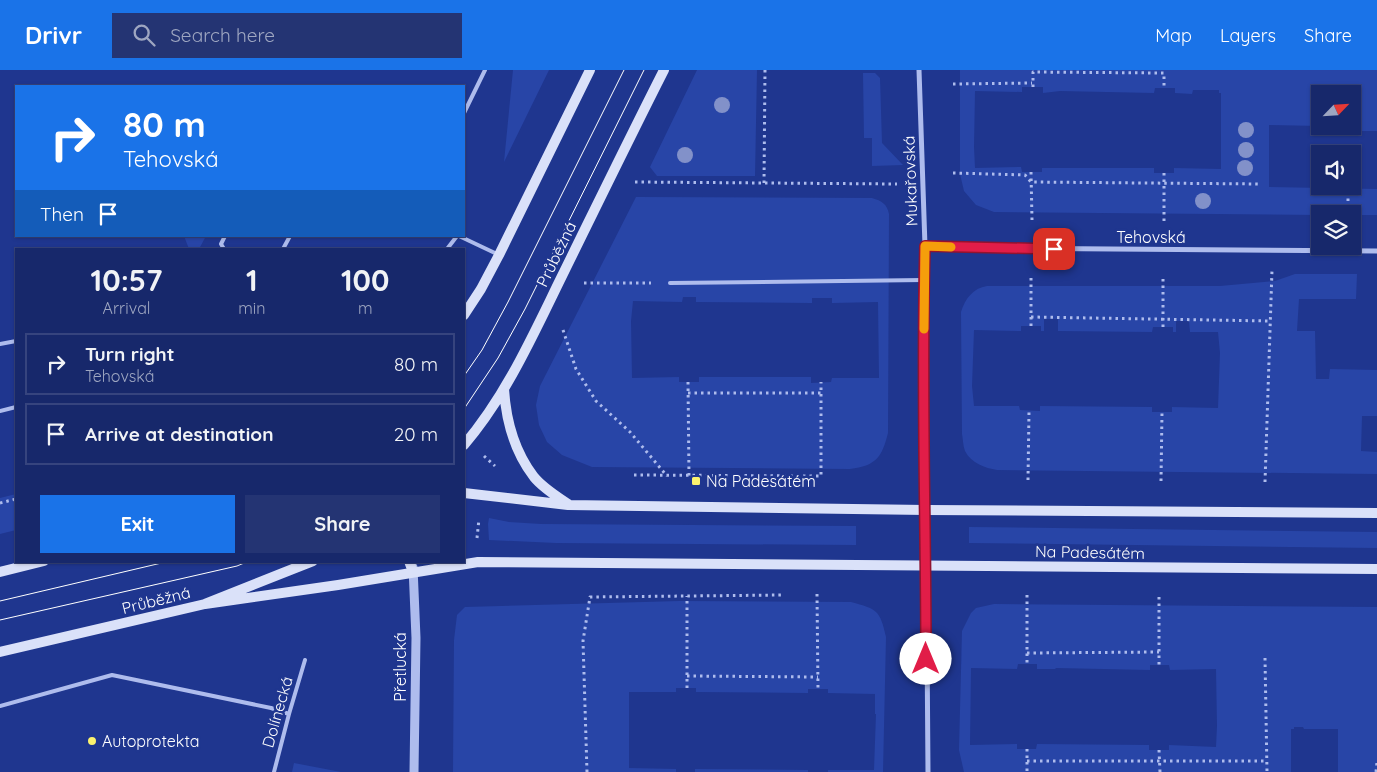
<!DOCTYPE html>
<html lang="en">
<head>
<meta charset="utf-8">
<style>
  :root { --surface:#17286b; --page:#243473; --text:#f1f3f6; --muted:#9ea6c1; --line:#36447e; --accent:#1a73e8 }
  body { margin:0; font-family:Quicksand,sans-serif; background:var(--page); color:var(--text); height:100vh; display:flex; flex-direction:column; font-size:19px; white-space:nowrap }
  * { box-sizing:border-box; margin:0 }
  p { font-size:16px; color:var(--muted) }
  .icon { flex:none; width:28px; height:28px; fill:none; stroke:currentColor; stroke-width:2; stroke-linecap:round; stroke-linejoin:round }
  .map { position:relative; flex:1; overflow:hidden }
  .panel { position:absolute; left:15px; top:178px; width:450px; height:315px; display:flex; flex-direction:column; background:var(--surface); border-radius:0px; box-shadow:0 1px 4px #0004,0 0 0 1px var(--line) }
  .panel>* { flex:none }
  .top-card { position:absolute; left:15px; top:15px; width:450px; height:152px; border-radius:0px; box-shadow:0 1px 4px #0004,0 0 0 1px var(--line); background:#1a73e8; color:#fff; overflow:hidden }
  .needle { width:32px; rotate:65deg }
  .tools { position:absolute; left:1311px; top:15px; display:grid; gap:10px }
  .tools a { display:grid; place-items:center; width:50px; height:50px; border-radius:0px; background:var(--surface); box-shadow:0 1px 4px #0004,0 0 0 1px var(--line); font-size:25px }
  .pin { position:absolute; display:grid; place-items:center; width:42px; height:42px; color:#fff; margin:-21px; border-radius:10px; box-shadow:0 2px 8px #0006 }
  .me { position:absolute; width:55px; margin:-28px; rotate:0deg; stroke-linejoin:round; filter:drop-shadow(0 0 4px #0008) }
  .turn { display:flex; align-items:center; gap:18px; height:105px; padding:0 25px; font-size:22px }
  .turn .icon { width:65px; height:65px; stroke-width:2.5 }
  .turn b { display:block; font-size:35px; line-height:42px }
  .then { display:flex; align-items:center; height:48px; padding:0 25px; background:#0003; gap:10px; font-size:19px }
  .eta { display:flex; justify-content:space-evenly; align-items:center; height:85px; text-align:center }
  .eta b { font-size:30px; font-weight:700; line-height:35px }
  .primary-button { display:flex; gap:10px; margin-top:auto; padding:10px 25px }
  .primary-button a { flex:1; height:58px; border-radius:0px; background:var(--accent); color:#fff; font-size:20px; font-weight:700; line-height:58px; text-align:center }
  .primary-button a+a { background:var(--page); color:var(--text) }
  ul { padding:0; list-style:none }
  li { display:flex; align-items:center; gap:15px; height:62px; margin:0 10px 8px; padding:0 15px; border:2px solid var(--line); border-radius:0px }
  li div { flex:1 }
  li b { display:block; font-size:19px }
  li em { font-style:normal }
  header { display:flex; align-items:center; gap:30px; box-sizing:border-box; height:70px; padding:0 25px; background:var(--accent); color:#fff }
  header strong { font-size:24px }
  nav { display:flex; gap:28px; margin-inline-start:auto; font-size:18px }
  .search { width:350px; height:45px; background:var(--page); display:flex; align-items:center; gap:12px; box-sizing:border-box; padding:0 18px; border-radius:0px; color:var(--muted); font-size:19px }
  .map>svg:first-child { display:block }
  .green { fill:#2845a7; fill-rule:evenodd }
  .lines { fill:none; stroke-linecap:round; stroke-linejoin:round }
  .path { stroke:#aebced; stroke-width:3; stroke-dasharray:2.5 4; stroke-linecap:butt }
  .service { stroke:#aebced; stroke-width:4 }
  .minor { stroke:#aebced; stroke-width:5 }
  .tertiary { stroke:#aebced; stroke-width:9 }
  .secondary { stroke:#dae1f9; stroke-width:10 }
  .tram { stroke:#fff; stroke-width:1 }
  .tree { fill:#8291c9 }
  .route-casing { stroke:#92132f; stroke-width:12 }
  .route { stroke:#e11d48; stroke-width:9 }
  .slow { stroke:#f59e0b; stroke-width:9 }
  .poi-dot { fill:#fbf26e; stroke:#1f368f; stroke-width:2 }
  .labels { text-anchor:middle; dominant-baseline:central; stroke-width:5; stroke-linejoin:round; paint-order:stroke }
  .street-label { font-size:16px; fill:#fff; stroke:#1f368f }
  .poi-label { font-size:16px; fill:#fff; stroke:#1f368f; text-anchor:start }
</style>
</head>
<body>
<header>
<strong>Drivr</strong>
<div class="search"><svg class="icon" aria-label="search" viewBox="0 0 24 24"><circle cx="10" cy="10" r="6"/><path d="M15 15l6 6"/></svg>Search here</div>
<nav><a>Map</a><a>Layers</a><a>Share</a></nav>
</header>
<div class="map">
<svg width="1377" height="702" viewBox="0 0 1377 702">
  <rect width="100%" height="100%" fill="#1f368f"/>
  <path class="green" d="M513,0H549L504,92Z
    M697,0H757L755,106H657L650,97Z
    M960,0H1377V61H1338V56H1352V24H1320V56L1269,55V117L1377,119V145H1353L1352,144L1320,145L994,142L976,135L964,121L960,104ZM1022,17H1043V23L1060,21L1154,23L1155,18H1175V23L1192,24L1193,20H1219V23H1221V99L1174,98V103H1154V98H1042V102H1022L1021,97L975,98L974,77L975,21L1022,22Z
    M863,3H875L880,8L882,73L903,95L872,96V68H864Z
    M636,127L872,128C882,131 887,134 889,144L888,363C882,387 876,396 850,399L592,397L562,385L547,372L539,355L536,335L540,316ZM683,227H696V232L812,233V228H832V233L878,232L879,308H832L831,312L811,313V307H699V312H679V307L632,308L631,251L633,231L682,232Z
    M184,166H206L199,179H189Z
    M1295,204H1357L1356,229H1299L1297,261H1315L1316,309H1329L1330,299L1377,300V346H1362L1361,381L1377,382V404L997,400C985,398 971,393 965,381C963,376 963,369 962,364L961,242C965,229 973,218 987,216H1220L1275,211ZM1044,249H1058V261L1152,262L1153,257H1173V262H1176V251H1189L1190,262H1218L1220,283L1218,338L1172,337V342H1152V337L1040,336V341L1020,340L1019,336H974L972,316L974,260L1021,261V256H1041V261H1044Z
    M16,424V460L0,464V428Z
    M489,448L509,452L541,454L856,456V475L556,473L489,470L488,454Z
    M969,457L1377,462V478L969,473Z
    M680,531L851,532C877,539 880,540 886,567L883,702H828V700H874L876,644H875V624L828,623V619H808V623L696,622V618H676V622H629V698L676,699V702H453L454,570L457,545L465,537Z
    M994,534L1377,537V702H1338V659H1304L1303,657H1294V659H1291V702H964L959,680L962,561L971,543L976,538ZM1018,594H1037V599H1055L1056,598L1150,600V595H1169L1170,600L1216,599L1217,656L1216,677L1169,675V680H1149V675L1037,674L1036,679H1017V674L970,675L971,598L1017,599Z
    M294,693L341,702H292Z
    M695,699L808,700V702H695Z"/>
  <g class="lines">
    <path class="path" d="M953,14L1032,13
      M1033,17V2L1164,3V18
      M1031,102L1032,150
      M953,103L1025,105L1031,112L1260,114
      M635,112L897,114
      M764,113L765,0
      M1348,144V118
      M1164,151V103
      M1031,208V256
      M584,213H651
      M1031,247L1270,251
      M1163,257V206
      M563,260L576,299L596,331L630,362L667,406
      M688,312L689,406
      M688,323H821
      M484,386L495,396
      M634,405L821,406V312
      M1028,410L1029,341
      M1161,411L1162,342
      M1265,412L1272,200
      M0,433L16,429
      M477,468L479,449
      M817,524L818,619
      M1027,525V594
      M1159,527V595
      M1027,583L1159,582
      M1265,588L1267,702
      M687,606L818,607
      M687,618V526
      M1027,679V702
      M1159,680L1160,702
      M1027,691H1267
      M587,702L583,571L590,527L783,525
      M1376,702L1377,692"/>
    <path class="service" d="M464,43L485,0
      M459,166L497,184
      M224,179L221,174L225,166
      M283,179L290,166
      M447,179L457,166
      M670,213L924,210
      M0,274L16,271
      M0,341L16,337
      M0,636L112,605L271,638L289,644
      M274,702L289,644L305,590"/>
    <path class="minor" d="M919,0L925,176L923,396L926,440L928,702
      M925,176L998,178L1377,181"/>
    <path class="tertiary" d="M413,497L416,568L414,702"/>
    <path class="secondary" d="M464,245L481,219L499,185L590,0
      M504,319C506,351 514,381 534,407C543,418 556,426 568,434
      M464,375C506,326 533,265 561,208C595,139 629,69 664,0
      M464,423L568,435L926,440L1377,443
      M409,491L413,502
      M0,502L44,491
      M205,534L338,515L478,492L1377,499
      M0,582L205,534L313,491"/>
    <path class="tram" d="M464,306L482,280L508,232L624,0
      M464,339L498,288L525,239L644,0
      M0,531L170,491
      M0,550L237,496L249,491"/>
  </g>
  <g class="tree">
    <circle cx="722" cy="35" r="8"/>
    <circle cx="1246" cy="60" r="8"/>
    <circle cx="1246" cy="80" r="8"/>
    <circle cx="685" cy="85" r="8"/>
    <circle cx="1245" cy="98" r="8"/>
    <circle cx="1203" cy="131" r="8"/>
  </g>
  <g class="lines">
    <defs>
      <path id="route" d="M926,589C926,451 921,314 925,176L1054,179"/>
    </defs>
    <use href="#route" class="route-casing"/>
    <use href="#route" class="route"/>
    <path class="slow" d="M924,259L925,176L951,177"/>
  </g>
  <g class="poi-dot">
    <rect x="691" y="406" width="10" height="10" rx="2.5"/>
    <circle cx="92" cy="671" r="5"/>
  </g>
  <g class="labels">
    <g class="street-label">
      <text transform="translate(910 111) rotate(-92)">Mukařovská</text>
      <text x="1151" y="167">Tehovská</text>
      <text transform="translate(556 184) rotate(-64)">Průběžná</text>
      <text transform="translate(1090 482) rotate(1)">Na Padesátém</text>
      <text transform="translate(156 530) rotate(-14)">Průběžná</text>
      <text transform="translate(400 597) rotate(-90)">Přetlucká</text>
      <text transform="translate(277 642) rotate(-74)">Dolínecká</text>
    </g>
    <g class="poi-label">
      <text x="706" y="411">Na Padesátém</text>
      <text x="102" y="671">Autoprotekta</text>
    </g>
  </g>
</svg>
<div class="tools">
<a><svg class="needle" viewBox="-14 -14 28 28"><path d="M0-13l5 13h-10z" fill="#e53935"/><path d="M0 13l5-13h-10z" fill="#9ea6c1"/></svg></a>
<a><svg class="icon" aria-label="sound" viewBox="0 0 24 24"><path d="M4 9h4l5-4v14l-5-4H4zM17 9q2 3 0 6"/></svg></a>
<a><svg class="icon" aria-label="layers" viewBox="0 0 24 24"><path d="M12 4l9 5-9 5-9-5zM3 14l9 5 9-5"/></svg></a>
</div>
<div class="pin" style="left:1054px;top:179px;background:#d93025"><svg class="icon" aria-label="arrive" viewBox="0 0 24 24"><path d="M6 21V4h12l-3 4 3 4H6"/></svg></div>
<svg class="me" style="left:926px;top:589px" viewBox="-20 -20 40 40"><circle r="19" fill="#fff"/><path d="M0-13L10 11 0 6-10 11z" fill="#e11d48"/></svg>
<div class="top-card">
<div class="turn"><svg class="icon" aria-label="right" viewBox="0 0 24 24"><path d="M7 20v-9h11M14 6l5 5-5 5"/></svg><div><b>80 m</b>Tehovská</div></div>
<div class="then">Then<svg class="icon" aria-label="arrive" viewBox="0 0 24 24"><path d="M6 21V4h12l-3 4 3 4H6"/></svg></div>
</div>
<section class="panel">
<div class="eta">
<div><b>10:57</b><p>Arrival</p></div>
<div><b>1</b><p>min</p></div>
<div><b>100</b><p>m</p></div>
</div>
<ul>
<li><svg class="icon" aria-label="right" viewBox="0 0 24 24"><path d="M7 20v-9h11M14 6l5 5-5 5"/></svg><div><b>Turn right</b><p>Tehovská</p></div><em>80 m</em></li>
<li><svg class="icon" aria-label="arrive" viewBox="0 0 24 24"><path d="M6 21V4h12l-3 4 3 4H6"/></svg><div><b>Arrive at destination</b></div><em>20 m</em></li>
</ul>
<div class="primary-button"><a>Exit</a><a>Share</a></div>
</section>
</div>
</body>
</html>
